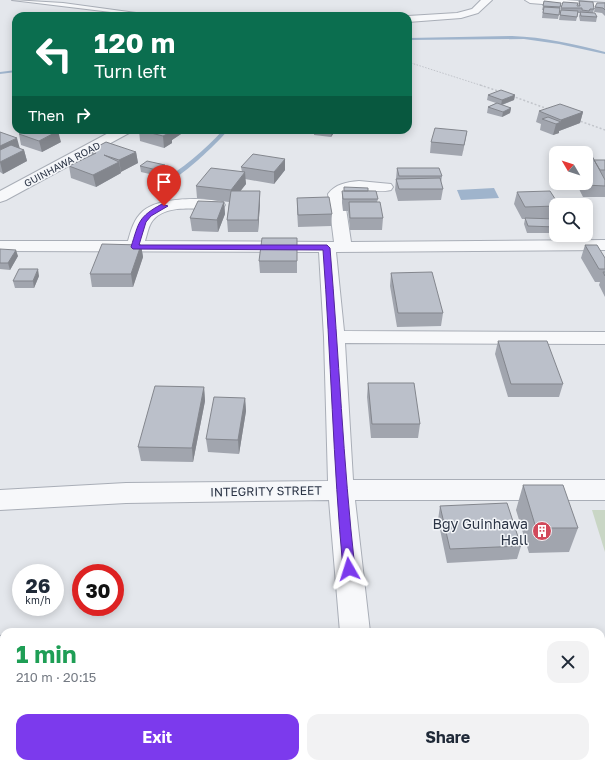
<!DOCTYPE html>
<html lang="en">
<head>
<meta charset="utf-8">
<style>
  :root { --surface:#fff; --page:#f2f2f3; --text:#1f2937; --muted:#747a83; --accent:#7c3aed }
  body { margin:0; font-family:"Golos Text",sans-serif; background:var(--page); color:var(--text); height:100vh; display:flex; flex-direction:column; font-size:15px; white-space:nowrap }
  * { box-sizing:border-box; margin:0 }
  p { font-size:13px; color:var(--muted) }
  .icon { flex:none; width:22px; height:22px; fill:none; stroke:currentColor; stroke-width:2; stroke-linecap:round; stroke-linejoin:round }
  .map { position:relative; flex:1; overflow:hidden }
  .details { position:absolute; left:0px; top:628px; width:605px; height:140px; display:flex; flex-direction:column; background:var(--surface); border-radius:12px 12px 0 0; box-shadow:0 2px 10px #0003 }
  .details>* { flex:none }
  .banner { position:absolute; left:12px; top:12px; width:400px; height:122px; border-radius:12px; box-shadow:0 2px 10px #0003; background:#0b6e4f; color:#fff; overflow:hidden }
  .needle { width:26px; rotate:309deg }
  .fabs { position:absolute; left:549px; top:146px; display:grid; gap:8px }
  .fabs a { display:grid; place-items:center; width:44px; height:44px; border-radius:8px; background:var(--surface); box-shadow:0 2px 10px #0003; font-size:20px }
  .speed { position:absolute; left:12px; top:564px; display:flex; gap:8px; font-size:20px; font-weight:700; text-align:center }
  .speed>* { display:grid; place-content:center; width:52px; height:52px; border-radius:50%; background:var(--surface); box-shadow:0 2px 10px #0003; line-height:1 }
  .speed small { font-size:10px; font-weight:400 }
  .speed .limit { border:6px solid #d22; background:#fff; color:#111 }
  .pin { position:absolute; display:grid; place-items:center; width:34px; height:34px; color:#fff; margin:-41px -17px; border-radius:50% 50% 50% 0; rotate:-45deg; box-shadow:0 0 4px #0007 }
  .pin .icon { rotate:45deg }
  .me { position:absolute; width:44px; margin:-22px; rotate:354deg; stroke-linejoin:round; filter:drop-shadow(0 0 3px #0008) }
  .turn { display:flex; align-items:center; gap:14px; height:84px; padding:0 16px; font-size:18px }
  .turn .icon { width:52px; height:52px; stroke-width:2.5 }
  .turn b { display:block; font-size:28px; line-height:34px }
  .then { display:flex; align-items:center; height:38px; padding:0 16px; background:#0003; gap:8px; font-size:15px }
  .round { display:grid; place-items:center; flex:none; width:42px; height:42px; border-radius:12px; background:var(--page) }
  .headline { display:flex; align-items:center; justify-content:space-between; height:68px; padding:0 16px }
  h1 { font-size:24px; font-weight:700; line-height:30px; color:#1e9e55 }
  .button { display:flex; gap:8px; margin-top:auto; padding:8px 16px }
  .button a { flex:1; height:46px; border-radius:12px; background:var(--accent); color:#fff; font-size:16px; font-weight:700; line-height:46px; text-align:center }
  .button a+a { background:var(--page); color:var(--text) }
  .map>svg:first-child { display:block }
  .green { fill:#c9d6c5 }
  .water { fill:#9fb4cc }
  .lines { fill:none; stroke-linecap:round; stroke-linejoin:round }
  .stream { fill:#9fb4cc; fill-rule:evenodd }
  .service-casing { stroke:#a9aeb7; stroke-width:2 }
  .minor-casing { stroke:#a9aeb7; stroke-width:2 }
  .tertiary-casing { stroke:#a9aeb7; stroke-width:2 }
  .path-far1 { stroke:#c2c5cb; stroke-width:1; stroke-dasharray:1.5 1.5; stroke-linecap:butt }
  .path { stroke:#c2c5cb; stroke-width:1.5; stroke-dasharray:2 2; stroke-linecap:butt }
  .service { fill:#f7f8fa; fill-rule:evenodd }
  .minor { fill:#f7f8fa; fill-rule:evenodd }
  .tertiary { fill:#f7f8fa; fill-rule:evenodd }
  .wall { fill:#a1a5ae }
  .shaded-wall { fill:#83868d }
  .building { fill:#bbc0ca; stroke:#83868d }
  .route { fill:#7c3aed; stroke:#51269a }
  .labels { text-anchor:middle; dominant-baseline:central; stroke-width:3; stroke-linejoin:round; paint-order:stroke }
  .far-street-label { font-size:10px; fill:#2b3445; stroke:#f4f6f9 }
  .street-label { font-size:12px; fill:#2b3445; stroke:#f4f6f9 }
  .near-poi-label { font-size:14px; fill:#2b3445; stroke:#f4f6f9; text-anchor:end }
</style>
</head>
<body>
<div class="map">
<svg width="605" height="768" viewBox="0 0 605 768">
  <rect width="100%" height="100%" fill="#e4e7ec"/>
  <path class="green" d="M592,510H605V552Z"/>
  <path class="water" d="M494,188L499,198L461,200L457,190Z"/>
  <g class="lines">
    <path class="stream" d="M512,36C544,37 574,44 605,52V54L559,44L524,39L408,40V38Z
      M16,70V72L0,74V72Z
      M223,130H228C219,142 173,186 159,185V183C183,168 204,151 223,130Z"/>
    <defs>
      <path id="service" d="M12,0L63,3L158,16H144Z"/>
      <path id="minor" d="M525,0H566L605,3V9L530,3Z
        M359,181L391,184L393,187L391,190C376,194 357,186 344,195L351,242L605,240V250L336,252L344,331L605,332V344L345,343L353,480H605V500H355L370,632H340L329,500L126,503L0,510V490L126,483L328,481L324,337L319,252L0,251V241H128C131,230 134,219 143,211C159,197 203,197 223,202L225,205L223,208L217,210C198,209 163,203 151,223C148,228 147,235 145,241L334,242L328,194C335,184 347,182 359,181Z
        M4,635V663L0,664V636Z
        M347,764H381L382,768H348Z"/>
      <path id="tertiary" d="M481,0H492L478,13L461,18L408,22V16L457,13L472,9Z
        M114,130H131L129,133L6,200L0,202V191Z"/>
    </defs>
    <use href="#service" class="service-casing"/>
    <use href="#minor" class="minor-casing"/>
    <use href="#tertiary" class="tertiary-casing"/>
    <path class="path-far1" d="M408,62L483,86"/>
    <path class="path" d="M480,85L501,92
      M512,96L548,109
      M577,120L605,130"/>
    <use href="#service" class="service"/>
    <use href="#minor" class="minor"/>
    <use href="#tertiary" class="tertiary"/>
  </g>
  <path class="wall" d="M579,1L594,9L593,13L597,17L596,22L580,21L579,16L580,13H578L576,21L559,20L561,8L578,6Z
    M561,3L558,19L542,18L543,10H542L543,6Z
    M605,3V16L602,13L594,12L595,7Z
    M488,95H515L514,100L502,105L511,108L510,113L502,117L487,113L488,107L496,103L487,100Z
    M539,111L583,112L580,123L559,131V133L553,135L540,130L541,124L536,122Z
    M139,130H187L172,140V143L164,148L140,141Z
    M314,130H336L331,137L314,135Z
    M467,131L462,156L430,153L431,142Z
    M0,132L20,149L24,150L27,161L3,174L0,172Z
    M19,134L61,142L42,152L21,145Z
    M89,151L136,152L138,163L120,172L121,173L96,187L71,178L69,166L90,156Z
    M594,160H605V197H583L576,183H586Z
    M140,166L165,171L158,176L141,172Z
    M241,167L285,170L274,184L245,179L246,184L240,191H260V203L258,232H228L227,220L229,202L197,198L196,186L242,172Z
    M397,168L442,176L441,183L443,189L441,200L398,201L395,190Z
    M342,191H368L378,199L377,202L383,218L382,230H350L348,211H343L342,203Z
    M517,192L556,205V218H535L556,219V233H527L524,224L525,219H522L514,204Z
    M297,198L332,214L331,226L298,227L297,210Z
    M224,202L225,214L218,232L192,231L190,218Z
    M141,245L143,257L133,287H92L90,274Z
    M585,245L605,258V297L599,285L600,282H595L581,258Z
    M0,249L18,256L10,270L0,269Z
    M297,250V273H260L259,261Z
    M391,273L443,313L441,326L397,327L390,286Z
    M39,276L34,288H15L13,281Z
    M498,341L563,384L559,397H508L495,354Z
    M368,383L420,424L418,438H371L367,397Z
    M204,387L205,401L193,462L141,461L138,447Z
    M245,398L246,411L239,454L208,452L206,439Z
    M523,485L578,528L569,552L529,553L516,510Z
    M440,506L521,546L517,559L447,563L438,520Z
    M0,678H4V741H0Z
    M231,764V768H149V767Z"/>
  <path class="shaded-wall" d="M515,95L514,100L501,105L502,100Z
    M511,108L510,113L502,117L503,112Z
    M583,112L580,123L559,131V133L553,135L556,124L561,122V120Z
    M171,130H187L172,140V143L164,148L163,136L171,132Z
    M332,130H336L331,137Z
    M58,131L61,142L42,152L39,141Z
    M467,131L465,142L462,156L464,145Z
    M17,138L20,149L0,158V146Z
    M24,150L27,161L3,174L0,162Z
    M136,152L138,163L121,172L119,160Z
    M285,159V170L274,184V172Z
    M119,162L121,173L96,187L93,175Z
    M165,165V171L158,176L157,170Z
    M245,172L246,184L232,202L231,190Z
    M260,191V203L258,232V220Z
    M224,202L225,214L218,232L217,220Z
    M141,245L143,257L133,287L131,274Z
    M16,250L18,256L10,270L8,263Z
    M38,269L39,276L34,288L33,281Z
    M204,387L205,401L193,462L192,448Z
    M245,398L246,411L239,454L238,440Z
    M229,764H231V768H229Z"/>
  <path class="building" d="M544,1L561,3L560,7L543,6Z
    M579,1L593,2L594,9H590L589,11L582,10V8H561L563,2L578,3L577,6H580Z
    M597,3H605V10L603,8L595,7Z
    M544,7L560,8L559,15L543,13Z
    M561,10L578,11L577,17L560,15Z
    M580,12L595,13L597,17L581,16Z
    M501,90L515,95L502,100L488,95Z
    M497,103L511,108L503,112L488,107Z
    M560,104L583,112L561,120L539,111Z
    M548,117L561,122L556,124L542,119Z
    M435,128L467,131L464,145L431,142Z
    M27,130H54L58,131L39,141L19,134Z
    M139,130H165L171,132L163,136Z
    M0,132L17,138L0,146Z
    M106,142L136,152L119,160L104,155L119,162L93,175L69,166L96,153L89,151Z
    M11,145L24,150L0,162V150Z
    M253,154L285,159L274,172L241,167Z
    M586,156H592L605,180V186L586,185L585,183H586Z
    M594,160H605V170H600Z
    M147,161L165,165L157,170L140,166Z
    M211,168L245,172L231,190L196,186Z
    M397,168H439L442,176H399Z
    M440,178L443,189H399L396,179Z
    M344,187L368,188V191H344Z
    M231,191H260L258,220H227Z
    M342,191H376L378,199H343Z
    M550,191L559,205H556V206L525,207L517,192Z
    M329,197L332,214L298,215L297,198Z
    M198,201L224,202L217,220L190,218Z
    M349,202H380L383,218H350Z
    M525,218L556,219V227L528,226Z
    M262,238H297V261H259Z
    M102,244L141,245L131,274H90Z
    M585,245H597L605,258V269H599Z
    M0,249L16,250L8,263H0Z
    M19,269H38L33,281H13Z
    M432,272L443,313H398L391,273Z
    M603,272H605V276Z
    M498,341H547L563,384H511Z
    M368,383H414L420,424H372Z
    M155,386L204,387L192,448L138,447Z
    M214,397L245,398L238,440L206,439Z
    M523,485H563L578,528H536Z
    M507,503L521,546L450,549L440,506Z
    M0,678H4V728H0Z
    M149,764H229V765L149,767Z"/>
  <path class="route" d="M162,204L168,206L151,216L146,222L139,245H327L330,248C339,355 343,462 355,569L353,572L349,574L345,572L343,569C333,463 331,356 323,250L133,249L131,247C139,222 138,217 162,204Z"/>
  <defs>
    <symbol id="building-disc" viewBox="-11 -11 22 22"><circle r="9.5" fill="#d1495b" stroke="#f4f6f9"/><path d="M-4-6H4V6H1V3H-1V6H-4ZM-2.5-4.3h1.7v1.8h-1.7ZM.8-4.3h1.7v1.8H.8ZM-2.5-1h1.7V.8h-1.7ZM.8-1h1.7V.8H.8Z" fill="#fff"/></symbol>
  </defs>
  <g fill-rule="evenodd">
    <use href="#building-disc" x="531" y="520" width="22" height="22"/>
  </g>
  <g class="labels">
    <g class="far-street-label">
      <text transform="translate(62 164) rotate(-28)">GUINHAWA ROAD</text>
    </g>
    <g class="street-label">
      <text transform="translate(266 491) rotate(-1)">INTEGRITY STREET</text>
    </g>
    <g class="near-poi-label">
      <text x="528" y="523">Bgy Guinhawa<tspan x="528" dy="16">Hall</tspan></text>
    </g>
  </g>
</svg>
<div class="fabs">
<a><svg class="needle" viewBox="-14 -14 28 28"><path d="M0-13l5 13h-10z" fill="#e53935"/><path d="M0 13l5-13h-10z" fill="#747a83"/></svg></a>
<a><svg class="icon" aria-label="search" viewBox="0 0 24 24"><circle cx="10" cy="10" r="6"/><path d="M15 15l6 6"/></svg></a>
</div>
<div class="speed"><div>26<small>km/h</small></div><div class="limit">30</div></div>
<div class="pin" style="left:164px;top:206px;background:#d93025"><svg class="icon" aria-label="arrive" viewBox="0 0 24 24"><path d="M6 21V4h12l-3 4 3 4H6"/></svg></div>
<svg class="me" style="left:349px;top:569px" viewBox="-20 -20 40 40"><path d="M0-17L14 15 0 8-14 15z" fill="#7c3aed" stroke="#fff" stroke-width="4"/></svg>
<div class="banner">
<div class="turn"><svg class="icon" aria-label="left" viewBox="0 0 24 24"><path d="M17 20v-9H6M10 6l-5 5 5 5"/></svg><div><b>120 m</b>Turn left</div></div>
<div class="then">Then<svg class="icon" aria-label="right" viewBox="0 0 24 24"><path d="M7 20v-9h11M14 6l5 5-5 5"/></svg></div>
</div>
<section class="details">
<div class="headline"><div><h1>1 min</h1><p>210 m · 20:15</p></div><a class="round"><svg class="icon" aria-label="close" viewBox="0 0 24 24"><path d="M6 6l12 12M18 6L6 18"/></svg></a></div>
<div class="button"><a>Exit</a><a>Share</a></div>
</section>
</div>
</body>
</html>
